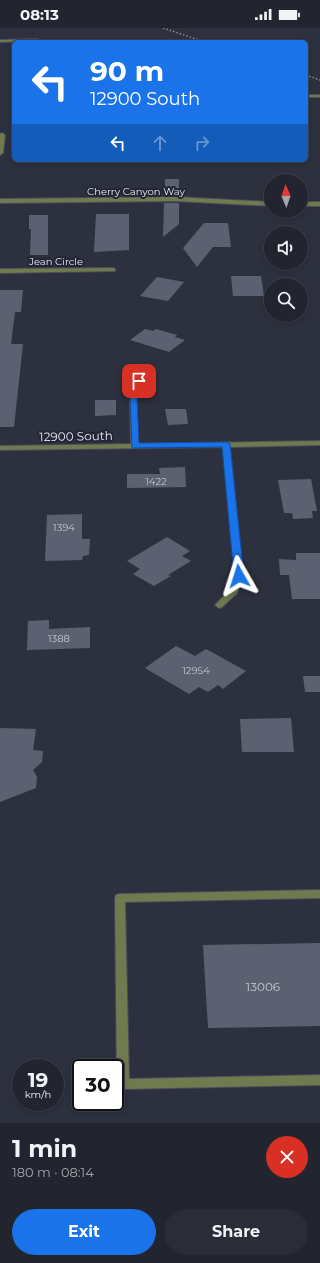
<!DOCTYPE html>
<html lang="en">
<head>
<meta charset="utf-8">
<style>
  :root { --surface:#22252f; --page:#2a2d37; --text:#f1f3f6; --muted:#a2a5aa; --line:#3f424b; --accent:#1a73e8 }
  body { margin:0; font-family:Montserrat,sans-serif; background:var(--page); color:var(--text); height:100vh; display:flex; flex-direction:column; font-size:15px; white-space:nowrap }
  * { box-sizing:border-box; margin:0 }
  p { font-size:13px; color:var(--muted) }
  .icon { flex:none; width:22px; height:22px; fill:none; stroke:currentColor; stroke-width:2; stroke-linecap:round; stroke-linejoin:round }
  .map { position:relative; height:1095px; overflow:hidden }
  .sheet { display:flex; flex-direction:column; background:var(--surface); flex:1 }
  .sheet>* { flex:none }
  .guide { position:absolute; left:12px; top:12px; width:296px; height:122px; border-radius:6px; box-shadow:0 2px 6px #0003,0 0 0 1px var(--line); background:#1a73e8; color:#fff; overflow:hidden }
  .needle { width:26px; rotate:358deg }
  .controls { position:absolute; left:264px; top:146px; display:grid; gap:8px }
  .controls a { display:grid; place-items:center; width:44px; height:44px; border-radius:50%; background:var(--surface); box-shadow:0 2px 6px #0003,0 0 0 1px var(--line); font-size:20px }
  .speed { position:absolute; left:12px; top:1031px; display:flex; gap:8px; font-size:20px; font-weight:700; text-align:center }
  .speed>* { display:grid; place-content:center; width:52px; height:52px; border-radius:50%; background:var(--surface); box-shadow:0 2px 6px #0003,0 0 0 1px var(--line); line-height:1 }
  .speed small { font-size:10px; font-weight:400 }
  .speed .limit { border:2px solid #111; border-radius:6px; background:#fff; color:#111 }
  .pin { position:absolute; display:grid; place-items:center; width:34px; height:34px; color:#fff; margin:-17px; border-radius:8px; box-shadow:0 2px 6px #0006 }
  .me { position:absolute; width:44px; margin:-22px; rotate:354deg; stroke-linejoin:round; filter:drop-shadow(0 0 3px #0008) }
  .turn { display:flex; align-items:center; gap:14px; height:84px; padding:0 12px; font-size:18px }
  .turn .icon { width:52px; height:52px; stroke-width:2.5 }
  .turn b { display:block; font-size:28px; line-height:34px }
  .lanes { display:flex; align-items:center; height:38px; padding:0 12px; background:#0003; justify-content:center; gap:20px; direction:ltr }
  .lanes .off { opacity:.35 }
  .round { display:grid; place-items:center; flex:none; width:42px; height:42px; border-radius:21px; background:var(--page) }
  .head { display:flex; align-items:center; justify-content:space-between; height:68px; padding:0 12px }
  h1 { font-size:24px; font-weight:700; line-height:30px }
  .primary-button { display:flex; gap:8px; margin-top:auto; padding:8px 12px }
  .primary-button a { flex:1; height:46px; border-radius:24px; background:var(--accent); color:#fff; font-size:16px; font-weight:700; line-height:46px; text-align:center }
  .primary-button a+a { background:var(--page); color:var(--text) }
  .status { display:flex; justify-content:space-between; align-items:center; height:28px; padding:0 20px; background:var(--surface); direction:ltr }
  .status svg { height:11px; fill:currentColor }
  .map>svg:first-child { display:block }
  .building { fill:#5c6171 }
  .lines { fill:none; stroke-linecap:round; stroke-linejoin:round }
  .lane-casing { stroke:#4b4e5c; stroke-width:2 }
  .street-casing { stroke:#4b4e5c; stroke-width:2 }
  .path { stroke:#8b8e9a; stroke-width:1.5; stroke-dasharray:1.5 2; stroke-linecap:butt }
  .lane { fill:#707a4e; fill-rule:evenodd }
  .street { fill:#707a4e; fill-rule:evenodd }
  .route { fill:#1a73e8; stroke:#114b97 }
  .labels { text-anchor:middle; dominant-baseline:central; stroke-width:4; stroke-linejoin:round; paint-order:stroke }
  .far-street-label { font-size:10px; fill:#e7e9f3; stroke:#232735 }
  .number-label { font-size:10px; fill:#c4c7d2 }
  .street-label { font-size:12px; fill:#e7e9f3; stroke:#232735 }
  .near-number-label { font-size:12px; fill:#c4c7d2 }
</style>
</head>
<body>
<div class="status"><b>08:13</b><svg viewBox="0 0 49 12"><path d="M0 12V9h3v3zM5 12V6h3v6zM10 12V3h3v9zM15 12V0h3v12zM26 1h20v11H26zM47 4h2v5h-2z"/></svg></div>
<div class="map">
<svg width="320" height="1095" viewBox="0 0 320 1095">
  <rect width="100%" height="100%" fill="#2d313f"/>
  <path class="building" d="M165,151H179V168H165Z
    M164,175H179V196L163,209Z
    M96,186H129V222L94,224Z
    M29,187H48V227H30L31,201H29Z
    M204,195H228L231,219H213L197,239L183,220Z
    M231,248H261L264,268H233Z
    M157,249L184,254L168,273L140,268Z
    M0,262H23L21,284H15L11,316H23L14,399H0Z
    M145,301L153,303L156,301L177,307L175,309L185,312L169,324L130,312Z
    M95,372H116V387L95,388Z
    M165,381H186L188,396L168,397Z
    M185,439L186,459L127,460V446H160L159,440Z
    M311,451L317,483H312L313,490L293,491L292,485H284L278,452Z
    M82,486V511H90L89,527L83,528L82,532L45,533L47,487Z
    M167,509L190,523L182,528L191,533L168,547L171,548L154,558L133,546L140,541L127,533Z
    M296,525H320V571H292L289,547H280L279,531L296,532Z
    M49,592V601L90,599V620L27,622L28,593Z
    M176,618L195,628L206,621L246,643L223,661L218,657L208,664L199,659L189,666L145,640Z
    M303,648H320V664H305Z
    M291,690L294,724H242L240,691Z
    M0,700L36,701L33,722L43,723L42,734L33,742L37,749L36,760L0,774Z
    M320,915V998L208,1000L203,917Z"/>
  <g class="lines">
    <defs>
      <path id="lane" d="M38,11V12L36,13L0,14V12Z
        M320,862V870L125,874L129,1051L320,1047V1057L123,1061L119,1059L117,1056L115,870L116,867L120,866Z"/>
      <path id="street" d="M306,67H320V69H306Z
        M2,105L5,107L3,125L0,127V106Z
        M176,169L271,174V178L176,173L0,175V171Z
        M301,174H320V178H301Z
        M113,240L115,241V243L0,245V241Z
        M139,351L142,353L136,367L138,416L320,413V417L230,419L243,548L237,565L222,579L219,580L215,577L230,562L235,548L223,419L0,422V418L131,416L130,367L136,353Z"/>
    </defs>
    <use href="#lane" class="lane-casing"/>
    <use href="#street" class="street-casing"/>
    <path class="path" d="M163,0L205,14
      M306,47L320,52"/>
    <use href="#lane" class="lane"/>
    <use href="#street" class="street"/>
  </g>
  <path class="route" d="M139,351L143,353L137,368L139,415L226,414L230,416L244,548L242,550L239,551L234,548L222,419L132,420L130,368L135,353Z"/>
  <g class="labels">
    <g class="far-street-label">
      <text x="136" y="163">Cherry Canyon Way</text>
      <text x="56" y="233">Jean Circle</text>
    </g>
    <g class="number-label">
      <text x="156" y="453">1422</text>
      <text x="64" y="499">1394</text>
      <text x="59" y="610">1388</text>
      <text x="196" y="642">12954</text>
    </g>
    <g class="street-label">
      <text transform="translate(76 408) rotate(-1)">12900 South</text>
    </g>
    <g class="near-number-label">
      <text x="263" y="958">13006</text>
    </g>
  </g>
</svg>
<div class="controls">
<a><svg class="needle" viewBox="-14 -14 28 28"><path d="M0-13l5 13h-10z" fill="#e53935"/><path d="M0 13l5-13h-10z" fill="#a2a5aa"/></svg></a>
<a><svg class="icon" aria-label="sound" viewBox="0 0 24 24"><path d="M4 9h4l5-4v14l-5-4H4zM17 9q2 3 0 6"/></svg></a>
<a><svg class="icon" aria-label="search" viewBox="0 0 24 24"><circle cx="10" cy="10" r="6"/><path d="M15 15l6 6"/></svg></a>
</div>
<div class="speed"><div>19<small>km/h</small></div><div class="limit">30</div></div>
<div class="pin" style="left:139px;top:353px;background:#d93025"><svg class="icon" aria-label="arrive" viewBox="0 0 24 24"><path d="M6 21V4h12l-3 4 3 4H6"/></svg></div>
<svg class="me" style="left:239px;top:548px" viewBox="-20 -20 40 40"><path d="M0-17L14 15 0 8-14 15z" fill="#1a73e8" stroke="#fff" stroke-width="4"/></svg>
<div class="guide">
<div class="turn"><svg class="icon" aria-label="left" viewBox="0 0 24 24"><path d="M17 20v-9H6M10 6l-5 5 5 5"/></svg><div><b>90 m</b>12900 South</div></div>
<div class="lanes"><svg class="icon" aria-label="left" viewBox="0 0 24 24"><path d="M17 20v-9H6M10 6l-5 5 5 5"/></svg><svg class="icon off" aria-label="ahead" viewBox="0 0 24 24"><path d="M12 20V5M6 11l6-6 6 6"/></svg><svg class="icon off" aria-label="right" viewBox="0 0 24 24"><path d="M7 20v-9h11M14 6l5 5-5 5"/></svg></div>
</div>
</div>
<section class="sheet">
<div class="head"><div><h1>1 min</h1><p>180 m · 08:14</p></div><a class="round" style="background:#d93025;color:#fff"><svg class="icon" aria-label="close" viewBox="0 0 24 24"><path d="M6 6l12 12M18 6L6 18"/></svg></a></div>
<div class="primary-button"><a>Exit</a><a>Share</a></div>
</section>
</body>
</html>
